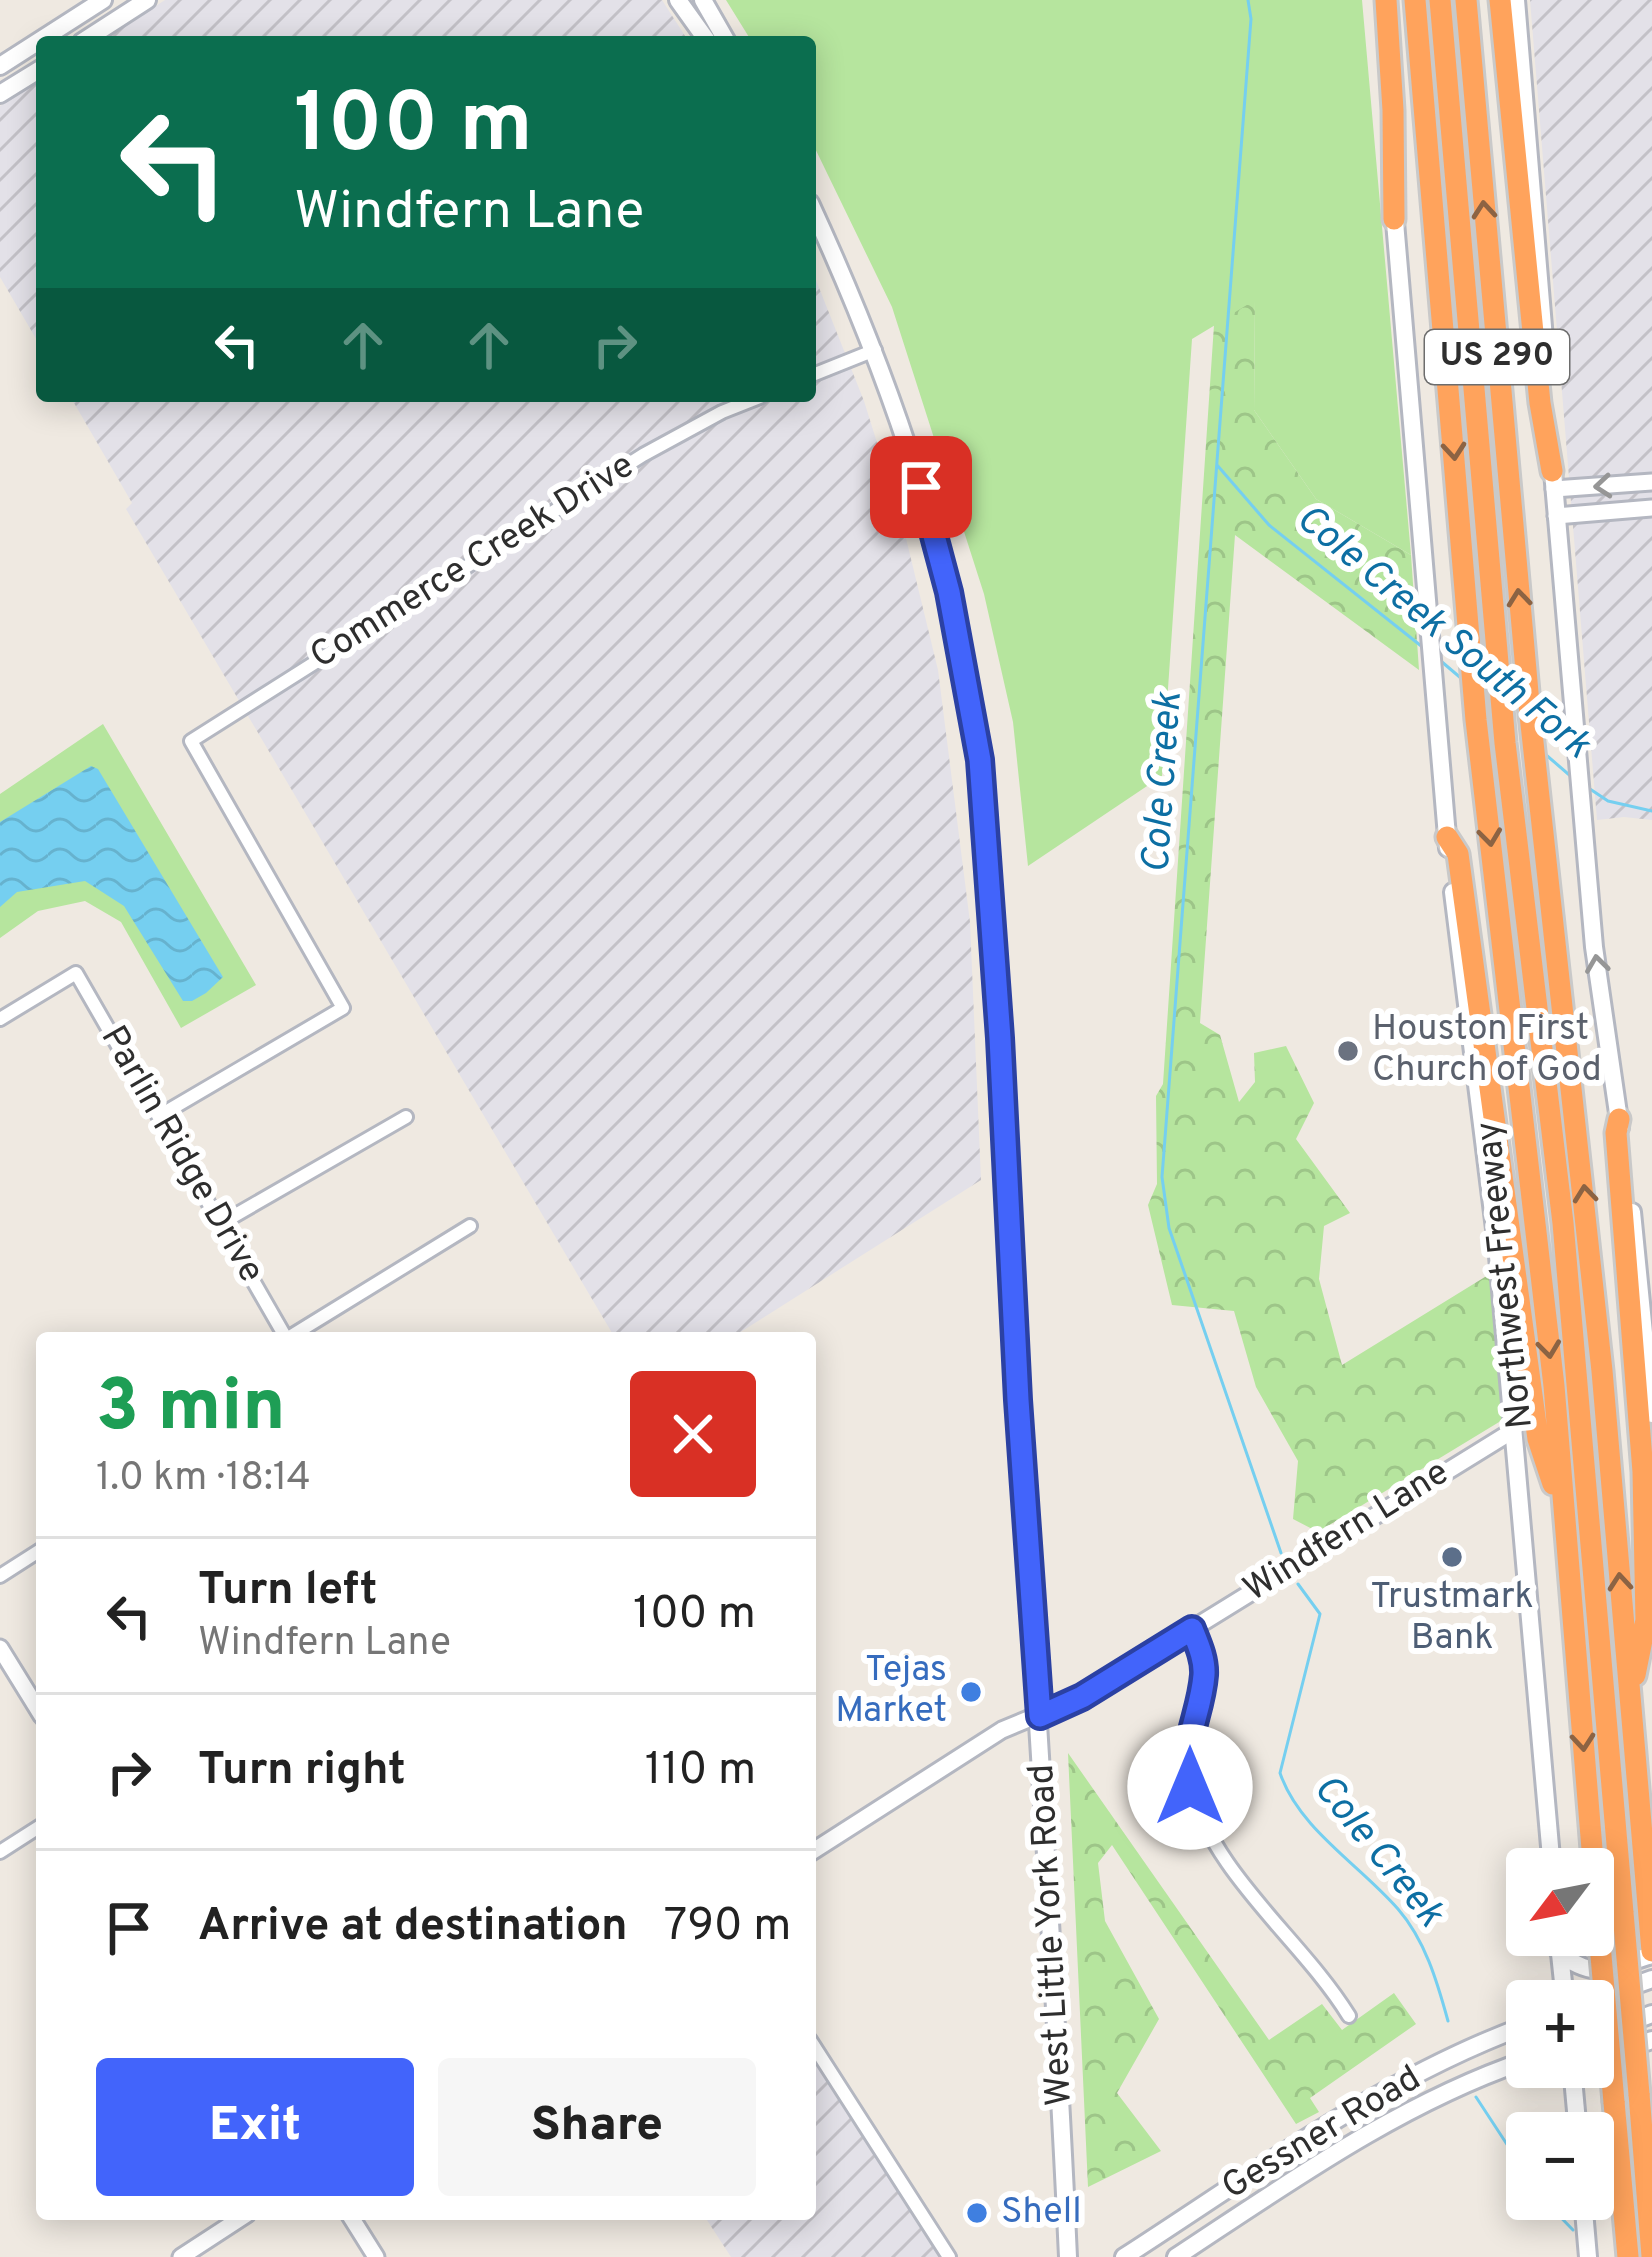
<!DOCTYPE html>
<html lang="en">
<head>
<meta charset="utf-8">
<style>
  :root { --surface:#fff; --page:#f6f6f6; --text:#222; --muted:#767676; --line:#e0e0e0; --accent:#4264fb }
  body { margin:0; font-family:Overpass,sans-serif; background:var(--page); color:var(--text); height:100vh; display:flex; flex-direction:column; font-size:45px; white-space:nowrap }
  * { box-sizing:border-box; margin:0 }
  p { font-size:39px; color:var(--muted) }
  .icon { flex:none; width:66px; height:66px; fill:none; stroke:currentColor; stroke-width:2; stroke-linecap:round; stroke-linejoin:round }
  .map { position:relative; flex:1; overflow:hidden }
  .drawer { position:absolute; left:36px; top:1332px; width:780px; height:888px; display:flex; flex-direction:column; background:var(--surface); border-radius:12px; box-shadow:0 6px 30px #0003 }
  .drawer>* { flex:none }
  .hud { position:absolute; left:36px; top:36px; width:780px; height:366px; border-radius:12px; box-shadow:0 6px 30px #0003; background:#0b6e4f; color:#fff; overflow:hidden }
  .needle { width:78px; rotate:238deg }
  .fabs { position:absolute; left:1506px; top:1848px; display:grid; gap:24px }
  .fabs a { display:grid; place-items:center; width:108px; height:108px; border-radius:12px; background:var(--surface); box-shadow:0 6px 30px #0003; font-size:60px }
  .pin { position:absolute; display:grid; place-items:center; width:102px; height:102px; color:#fff; margin:-51px; border-radius:24px; box-shadow:0 6px 18px #0006 }
  .me { position:absolute; width:132px; margin:-66px; rotate:0deg; stroke-linejoin:round; filter:drop-shadow(0 0 9px #0008) }
  .turn { display:flex; align-items:center; gap:42px; height:252px; padding:0 60px; font-size:54px }
  .turn .icon { width:156px; height:156px; stroke-width:2.5 }
  .turn b { display:block; font-size:84px; line-height:102px }
  .lanes { display:flex; align-items:center; height:114px; padding:0 60px; background:#0003; justify-content:center; gap:60px; direction:ltr }
  .lanes .off { opacity:.35 }
  .round { display:grid; place-items:center; flex:none; width:126px; height:126px; border-radius:12px; background:var(--page) }
  .head { display:flex; align-items:center; justify-content:space-between; height:204px; padding:0 60px }
  h1 { font-size:72px; font-weight:800; line-height:90px; color:#1e9e55 }
  .action { display:flex; gap:24px; margin-top:auto; padding:24px 60px }
  .action a { flex:1; height:138px; border-radius:12px; background:var(--accent); color:#fff; font-size:48px; font-weight:800; line-height:138px; text-align:center }
  .action a+a { background:var(--page); color:var(--text) }
  ul { padding:0; list-style:none }
  li { display:flex; align-items:center; gap:36px; height:156px; padding:0 60px; border-top:3px solid var(--line) }
  li div { flex:1 }
  li b { display:block; font-size:45px }
  li em { font-style:normal }
  .map>svg:first-child { display:block }
  .industrial { fill:url(#industrial-furrows) }
  .green { fill:#b6e59e }
  .forest { fill:url(#forest-crowns) }
  .water { fill:url(#water-waves) }
  .lines { fill:none; stroke-linecap:round; stroke-linejoin:round }
  .stream { stroke:#75cff0; stroke-width:3 }
  .minor-casing { stroke:#b4b7c1; stroke-width:18 }
  .tertiary-casing { stroke:#b4b7c1; stroke-width:21 }
  .secondary-casing { stroke:#b4b7c1; stroke-width:22 }
  .motorway-casing { stroke:#c9c9c9; stroke-width:27 }
  .minor { stroke:#fff; stroke-width:12 }
  .tertiary { stroke:#fff; stroke-width:15 }
  .secondary { stroke:#fff; stroke-width:16 }
  .motorway { stroke:#ffa35c; stroke-width:21 }
  .motorway-bridge-casing { stroke:#c9c9c9; stroke-width:27; stroke-linecap:butt }
  .motorway-bridge { stroke:#ffa35c; stroke-width:21 }
  .oneway { stroke:#8c6343 }
  .oneway2 { stroke:#969696 }
  .route-casing { stroke:#2b41a3; stroke-width:30 }
  .route { stroke:#4264fb; stroke-width:21 }
  .worship-dot { fill:#6b7280; stroke:#fff; stroke-width:4.5 }
  .service-dot { fill:#5c6f8a; stroke:#fff; stroke-width:4.5 }
  .shop-dot { fill:#3f7fe0; stroke:#fff; stroke-width:4.5 }
  .labels { text-anchor:middle; dominant-baseline:central; stroke-width:12; stroke-linejoin:round; paint-order:stroke }
  .shield { fill:#fff; stroke:#6d6d6d; stroke-width:3 }
  .shield-label { font-size:33px; font-weight:bold; fill:#2e2e2e }
  .street-label { font-size:36px; fill:#2e2e2e; stroke:#fff }
  .worship-label { font-size:36px; fill:#5b616d; stroke:#fff; text-anchor:start }
  .service-label { font-size:36px; fill:#4e5e75; stroke:#fff }
  .shop-label { font-size:36px; fill:#366cbe; stroke:#fff; text-anchor:end }
  .water-label { font-size:39px; font-style:italic; fill:#0d6fa3; stroke:#fff }
</style>
</head>
<body>
<div class="map">
<svg width="1652" height="2257" viewBox="0 0 1652 2257">
  <defs>
    <pattern id="industrial-furrows" width="10" height="10" patternUnits="userSpaceOnUse" patternTransform="scale(3)"><rect width="10" height="10" fill="#e3e1e8"/><path d="M-1 1l2-2M0 10L10 0M9 11l2-2" fill="none" stroke="#c3c1c7"/></pattern>
    <pattern id="forest-crowns" width="20" height="18" patternUnits="userSpaceOnUse" patternTransform="scale(3)"><rect width="20" height="18" fill="#b6e59e"/><path d="M2 6a3 3 0 1 1 6 0M12 15a3 3 0 1 1 6 0" fill="none" stroke="#9dc588"/></pattern>
    <pattern id="water-waves" width="16" height="10" patternUnits="userSpaceOnUse" patternTransform="scale(3)"><rect width="16" height="10" fill="#75cff0"/><path d="M0 5q4-4 8 0t8 0" fill="none" stroke="#66b2ce"/></pattern>
  </defs>
  <rect width="100%" height="100%" fill="#efe9e1"/>
  <path class="industrial" d="M165,0H662L689,42H100Z
    M1530,0H1652V820L1624,817L1597,820Z
    M42,79V349L0,277V106Z
    M810,265L864,401L903,526L938,670L970,922L981,1180L731,1338H615L126,509L132,503L70,396H810Z
    M810,2046L943,2257H731L703,2214H810Z"/>
  <path class="green" d="M726,0H1362L1411,555L1316,499L1254,410L1255,301L1192,339L1162,776L1028,866L1013,722L984,594L892,307L810,138V42H752Z
    M103,724L256,985L181,1028L121,922L85,901L38,911L0,938V794Z"/>
  <path class="forest" d="M1255,300L1254,410L1316,499L1411,555L1419,670L1235,535L1200,1023L1220,1035L1239,1102L1255,1082L1254,1053L1286,1046L1314,1103L1296,1139L1350,1213L1324,1226L1319,1279L1342,1365L1493,1272L1509,1416L1318,1532L1293,1519L1298,1461L1256,1387L1234,1311L1172,1305L1148,1205L1157,1184L1156,1096L1163,1084L1214,325Z
    M1068,1753L1269,2040L1322,2004L1342,2030L1394,1993L1416,2024L1310,2098L1319,2112L1296,2124L1112,1845L1098,1863L1105,1921L1159,2019L1117,2093L1161,2151L1088,2187Z"/>
  <path class="water" d="M91,766L98,769L223,977L206,993L192,1001H183L124,906L85,881L17,892L0,907V822Z"/>
  <g class="lines">
    <path class="stream" d="M1248,0L1251,19L1162,1177L1169,1228L1281,1553
      M1217,465L1269,525L1425,649
      M1442,662L1462,679
      M1545,754L1574,779
      M1587,787L1608,801L1652,811
      M1298,1584L1320,1614L1280,1773C1299,1829 1360,1865 1398,1909C1425,1940 1437,1981 1448,2021
      M1476,2097L1527,2175
      M1543,2199L1573,2230"/>
    <defs>
      <path id="minor" d="M810,376L875,350
        M0,1019L76,973L286,1338
        M159,1116L343,1008L191,741L643,455L722,412L762,396
        M220,1224L406,1117
        M288,1338L470,1226
        M0,1576L42,1549
        M1192,1629C1198,1643 1205,1658 1204,1673C1202,1711 1179,1743 1189,1782C1213,1876 1300,1937 1349,2016
        M0,1852L42,1825
        M810,2040L949,2257"/>
      <path id="tertiary" d="M1554,489L1652,482
        M1556,516L1652,508
        M0,1648L42,1716
        M810,1853L1002,1730L1082,1697L1514,1430
        M349,2214L376,2257
        M181,2257L247,2214"/>
      <path id="secondary" d="M678,0L708,42
        M703,0L727,42
        M1516,0L1546,363
        M82,42L147,0
        M0,66L103,0
        M0,94L42,68
        M810,203C892,381 956,566 980,762C1005,973 1005,1187 1018,1400C1035,1685 1055,1971 1068,2257
        M1394,210L1448,848
        M1552,460L1594,947L1620,1127
        M1453,892L1497,1245L1552,1869
        M1632,1212L1652,1414
        M1558,1935L1565,2001
        M1559,1952C1594,1982 1612,1967 1652,1955
        M1591,2001L1652,1979
        M1593,2036L1652,2014
        M1593,2060L1652,2040
        M1572,2067L1578,2133
        M1583,2199L1588,2257
        M1124,2257C1253,2174 1382,2078 1527,2025
        M1176,2257C1287,2184 1400,2103 1527,2060"/>
      <path id="motorway" d="M1386,0L1393,110L1394,219
        M1415,0L1476,720L1554,1386L1598,1922
        M1440,0L1505,743L1563,1223L1623,1913
        M1466,0L1530,715L1602,1371L1652,1951
        M1500,0L1540,403L1552,471
        M1447,837L1458,854L1538,1439L1553,1484
        M1619,1119L1616,1133L1643,1472L1646,1620L1635,1675
        M1639,2094L1652,2256
        M1614,2102L1628,2257"/>
    </defs>
    <use href="#minor" class="minor-casing"/>
    <use href="#tertiary" class="tertiary-casing"/>
    <use href="#secondary" class="secondary-casing"/>
    <use href="#motorway" class="motorway-casing"/>
    <use href="#minor" class="minor"/>
    <use href="#tertiary" class="tertiary"/>
    <use href="#secondary" class="secondary"/>
    <use href="#motorway" class="motorway"/>
    <defs>
      <path id="motorway-bridge" d="M1623,1913L1639,2094
        M1598,1922L1614,2102"/>
    </defs>
    <use href="#motorway-bridge" class="motorway-bridge-casing"/>
    <use href="#motorway-bridge" class="motorway-bridge"/>
  </g>
  <defs><path id="oneway-chevron" d="M-2-3.5L2.5 0L-2 3.5" fill="none" stroke-width="1.6" stroke-linecap="round" stroke-linejoin="round" transform="scale(3)"/></defs>
  <g class="oneway">
    <use href="#oneway-chevron" transform="translate(1484 210) rotate(-95)"/>
    <use href="#oneway-chevron" transform="translate(1454 451) rotate(85)"/>
    <use href="#oneway-chevron" transform="translate(1519 598) rotate(-96)"/>
    <use href="#oneway-chevron" transform="translate(1490 837) rotate(83)"/>
    <use href="#oneway-chevron" transform="translate(1585 1194) rotate(-96)"/>
    <use href="#oneway-chevron" transform="translate(1549 1349) rotate(83)"/>
    <use href="#oneway-chevron" transform="translate(1620 1582) rotate(-95)"/>
    <use href="#oneway-chevron" transform="translate(1583 1742) rotate(85)"/>
  </g>
  <g class="oneway2">
    <use href="#oneway-chevron" transform="translate(1603 486) rotate(175)"/>
    <use href="#oneway-chevron" transform="translate(1597 964) rotate(-98)"/>
  </g>
  <g class="lines">
    <defs>
      <path id="route" d="M921,487L949,592L980,760L1000,1038L1018,1400L1040,1716L1082,1697L1192,1629C1198,1644 1205,1659 1204,1675C1201,1715 1180,1745 1190,1787"/>
    </defs>
    <use href="#route" class="route-casing"/>
    <use href="#route" class="route"/>
  </g>
  <circle class="worship-dot" cx="1348" cy="1051" r="12"/>
  <circle class="service-dot" cx="1452" cy="1557" r="12"/>
  <g class="shop-dot">
    <circle cx="971" cy="1692" r="12"/>
    <circle cx="977" cy="2213" r="12"/>
  </g>
  <g class="labels">
    <rect class="shield" x="1425" y="330" width="144" height="54" rx="9"/>
    <g class="shield-label">
      <text x="1497" y="357">US 290</text>
    </g>
    <g class="street-label">
      <text transform="translate(473 562) rotate(-32)">Commerce Creek Drive</text>
      <text transform="translate(181 1155) rotate(60)">Parlin Ridge Drive</text>
      <text transform="translate(1506 1275) rotate(-96)">Northwest Freeway</text>
      <text transform="translate(1347 1532) rotate(-32)">Windfern Lane</text>
      <text transform="translate(1052 1935) rotate(-93)">West Little York Road</text>
      <text transform="translate(1322 2134) rotate(-31)">Gessner Road</text>
    </g>
    <g class="worship-label">
      <text x="1372" y="1030">Houston First<tspan x="1372" dy="41">Church of God</tspan></text>
    </g>
    <g class="service-label">
      <text x="1452" y="1598">Trustmark<tspan x="1452" dy="41">Bank</tspan></text>
    </g>
    <g class="shop-label">
      <text x="947" y="1671">Tejas<tspan x="947" dy="41">Market</tspan></text>
      <text x="1001" y="2213" text-anchor="start">Shell</text>
    </g>
    <g class="water-label">
      <text transform="translate(1442 633) rotate(40)">Cole Creek South Fork</text>
      <text transform="translate(1164 783) rotate(-86)">Cole Creek</text>
      <text transform="translate(1377 1852) rotate(51)">Cole Creek</text>
    </g>
  </g>
</svg>
<div class="fabs">
<a><svg class="needle" viewBox="-14 -14 28 28"><path d="M0-13l5 13h-10z" fill="#e53935"/><path d="M0 13l5-13h-10z" fill="#767676"/></svg></a>
<a>+</a>
<a>−</a>
</div>
<div class="pin" style="left:921px;top:487px;background:#d93025"><svg class="icon" aria-label="arrive" viewBox="0 0 24 24"><path d="M6 21V4h12l-3 4 3 4H6"/></svg></div>
<svg class="me" style="left:1190px;top:1787px" viewBox="-20 -20 40 40"><circle r="19" fill="#fff"/><path d="M0-13L10 11 0 6-10 11z" fill="#4264fb"/></svg>
<div class="hud">
<div class="turn"><svg class="icon" aria-label="left" viewBox="0 0 24 24"><path d="M17 20v-9H6M10 6l-5 5 5 5"/></svg><div><b>100 m</b>Windfern Lane</div></div>
<div class="lanes"><svg class="icon" aria-label="left" viewBox="0 0 24 24"><path d="M17 20v-9H6M10 6l-5 5 5 5"/></svg><svg class="icon off" aria-label="ahead" viewBox="0 0 24 24"><path d="M12 20V5M6 11l6-6 6 6"/></svg><svg class="icon off" aria-label="ahead" viewBox="0 0 24 24"><path d="M12 20V5M6 11l6-6 6 6"/></svg><svg class="icon off" aria-label="right" viewBox="0 0 24 24"><path d="M7 20v-9h11M14 6l5 5-5 5"/></svg></div>
</div>
<section class="drawer">
<div class="head"><div><h1>3 min</h1><p>1.0 km · 18:14</p></div><a class="round" style="background:#d93025;color:#fff"><svg class="icon" aria-label="close" viewBox="0 0 24 24"><path d="M6 6l12 12M18 6L6 18"/></svg></a></div>
<ul>
<li><svg class="icon" aria-label="left" viewBox="0 0 24 24"><path d="M17 20v-9H6M10 6l-5 5 5 5"/></svg><div><b>Turn left</b><p>Windfern Lane</p></div><em>100 m</em></li>
<li><svg class="icon" aria-label="right" viewBox="0 0 24 24"><path d="M7 20v-9h11M14 6l5 5-5 5"/></svg><div><b>Turn right</b></div><em>110 m</em></li>
<li><svg class="icon" aria-label="arrive" viewBox="0 0 24 24"><path d="M6 21V4h12l-3 4 3 4H6"/></svg><div><b>Arrive at destination</b></div><em>790 m</em></li>
</ul>
<div class="action"><a>Exit</a><a>Share</a></div>
</section>
</div>
</body>
</html>
